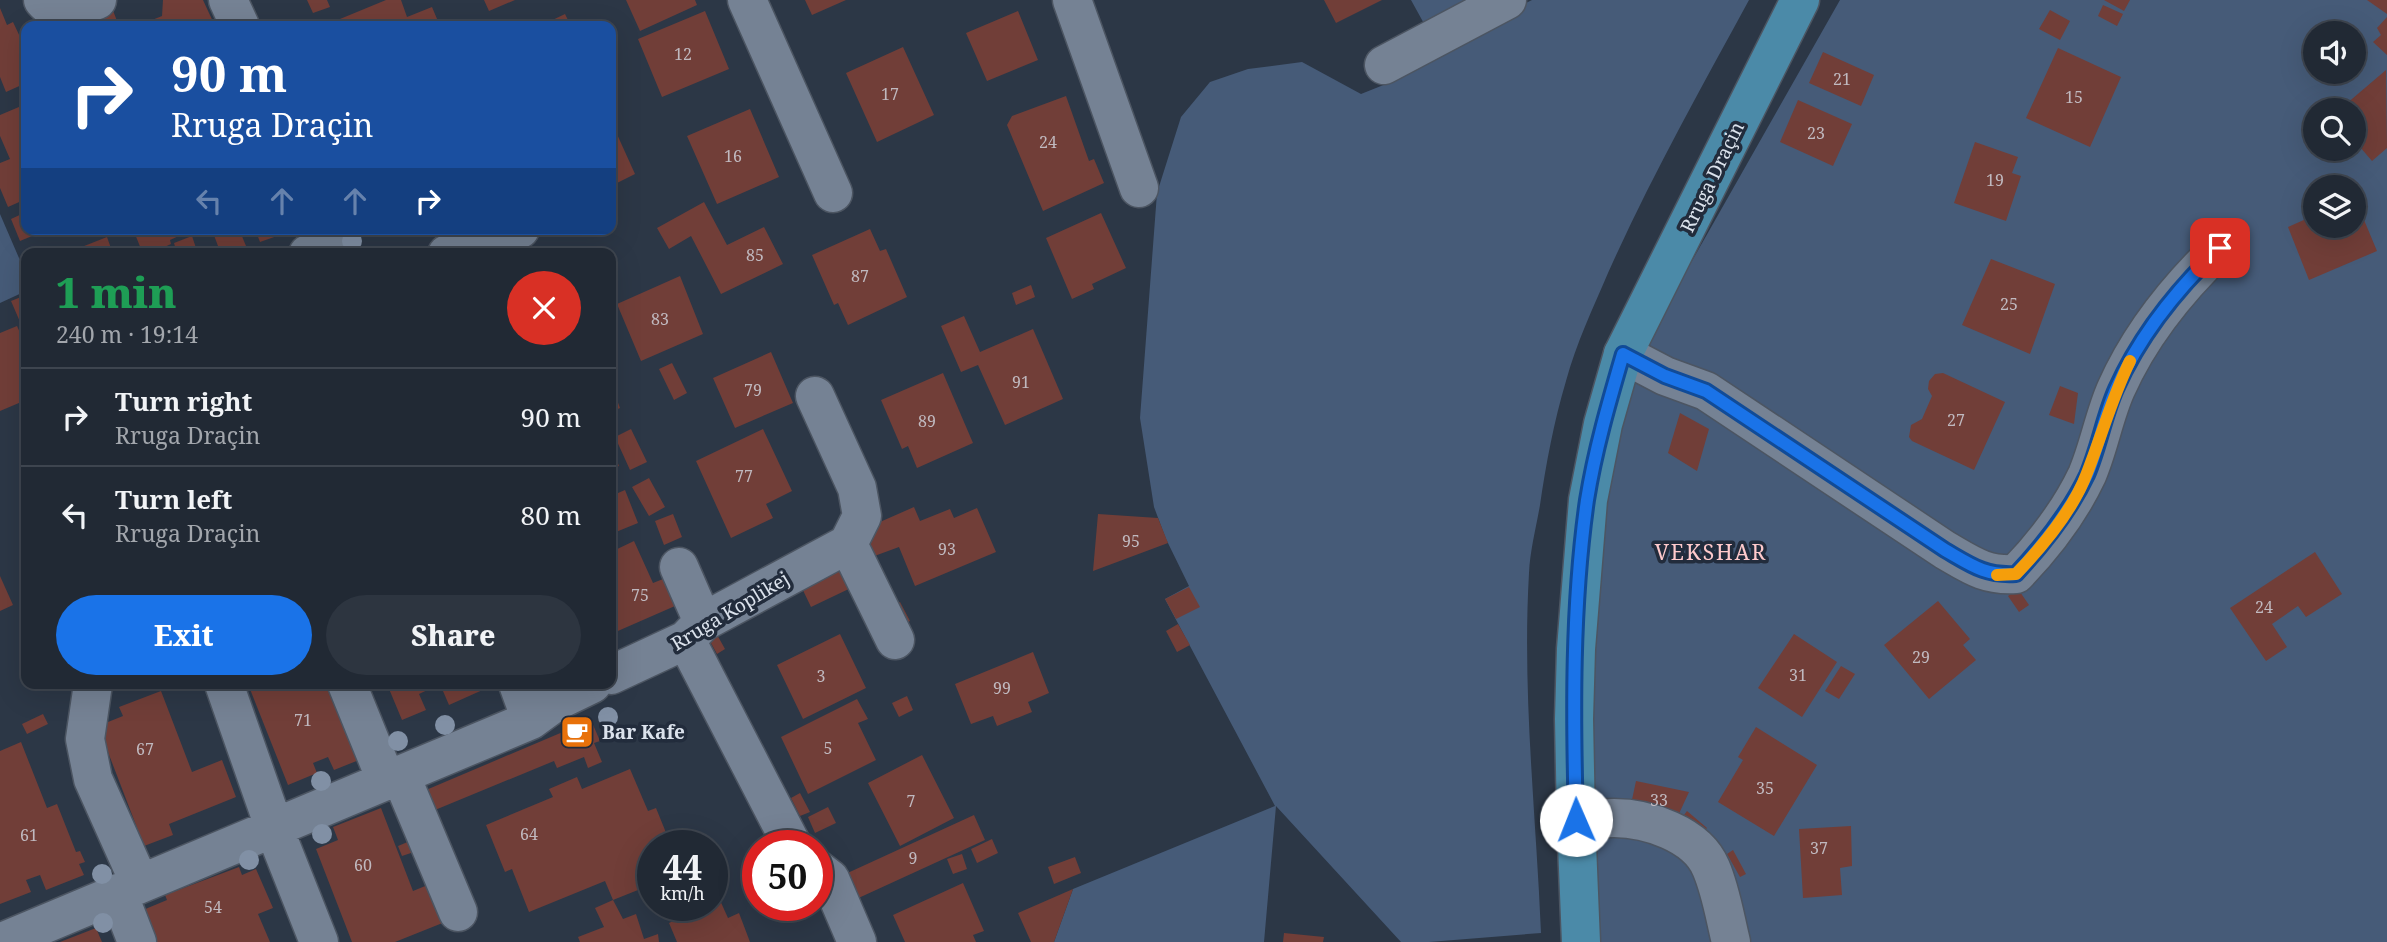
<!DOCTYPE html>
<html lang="en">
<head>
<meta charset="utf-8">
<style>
  :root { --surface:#212934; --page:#2d3540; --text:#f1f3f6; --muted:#a2a6ac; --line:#3e454f; --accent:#1a73e8 }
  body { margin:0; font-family:"Noto Serif",serif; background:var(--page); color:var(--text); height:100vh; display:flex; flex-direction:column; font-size:26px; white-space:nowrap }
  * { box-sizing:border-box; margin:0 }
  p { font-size:23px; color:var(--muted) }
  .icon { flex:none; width:38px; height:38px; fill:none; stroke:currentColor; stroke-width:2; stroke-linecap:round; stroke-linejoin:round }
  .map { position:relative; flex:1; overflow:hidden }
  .panel { position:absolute; left:21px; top:248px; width:595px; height:441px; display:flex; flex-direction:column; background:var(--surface); border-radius:14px; box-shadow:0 7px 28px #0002,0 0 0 2px var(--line) }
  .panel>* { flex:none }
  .top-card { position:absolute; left:21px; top:21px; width:595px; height:214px; border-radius:14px; box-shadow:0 7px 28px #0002,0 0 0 2px var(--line); background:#1a4fa0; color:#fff; overflow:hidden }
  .controls { position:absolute; left:2303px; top:21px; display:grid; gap:14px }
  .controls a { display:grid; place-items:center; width:63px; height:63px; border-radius:50%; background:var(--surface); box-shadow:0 7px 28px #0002,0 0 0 2px var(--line); font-size:35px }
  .speed { position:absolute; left:637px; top:830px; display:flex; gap:14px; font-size:35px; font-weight:700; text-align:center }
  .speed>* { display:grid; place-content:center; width:91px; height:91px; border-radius:50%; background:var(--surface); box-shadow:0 7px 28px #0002,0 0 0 2px var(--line); line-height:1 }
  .speed small { font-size:18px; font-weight:400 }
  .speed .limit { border:10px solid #d22; background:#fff; color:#111 }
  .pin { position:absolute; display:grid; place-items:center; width:60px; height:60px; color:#fff; margin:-30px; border-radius:14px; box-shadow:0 4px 10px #0006 }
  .me { position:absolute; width:77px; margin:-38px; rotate:359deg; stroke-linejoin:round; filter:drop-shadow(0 0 5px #0008) }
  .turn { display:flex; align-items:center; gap:24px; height:147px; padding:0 35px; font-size:32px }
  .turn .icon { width:91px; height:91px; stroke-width:2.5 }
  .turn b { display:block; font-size:49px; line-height:60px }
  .lanes { display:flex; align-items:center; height:66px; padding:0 35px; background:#0003; justify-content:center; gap:35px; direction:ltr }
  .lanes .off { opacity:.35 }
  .round { display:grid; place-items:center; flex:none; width:74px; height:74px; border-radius:37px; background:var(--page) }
  .head { display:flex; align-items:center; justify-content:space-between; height:119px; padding:0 35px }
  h1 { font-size:42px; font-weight:800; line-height:52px; color:#1e9e55 }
  .button { display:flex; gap:14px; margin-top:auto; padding:14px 35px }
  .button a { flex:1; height:80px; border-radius:42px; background:var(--accent); color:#fff; font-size:28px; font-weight:800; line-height:80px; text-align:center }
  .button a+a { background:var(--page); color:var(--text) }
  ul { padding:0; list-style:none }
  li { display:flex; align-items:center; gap:21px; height:98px; padding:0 35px; border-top:2px solid var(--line) }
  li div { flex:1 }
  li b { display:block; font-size:26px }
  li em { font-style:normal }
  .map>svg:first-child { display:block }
  .green { fill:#465b78; fill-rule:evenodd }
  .building { fill:#713e38 }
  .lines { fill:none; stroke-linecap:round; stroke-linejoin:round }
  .minor-casing { stroke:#4c5562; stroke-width:41 }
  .major-casing { stroke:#4c5562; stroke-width:41 }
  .minor { stroke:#758294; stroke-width:38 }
  .major { stroke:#4b8aa8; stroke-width:38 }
  .tree { fill:#8190a5 }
  .route-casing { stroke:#114b97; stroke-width:18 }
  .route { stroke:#1a73e8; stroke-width:12 }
  .slow { stroke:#f59e0b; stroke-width:12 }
  .labels { text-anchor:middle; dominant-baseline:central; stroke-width:7; stroke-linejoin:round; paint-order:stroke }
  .number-label { font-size:16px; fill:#c0b9bf }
  .street-label { font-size:19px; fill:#dbe2ec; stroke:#222c3c }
  .poi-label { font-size:19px; font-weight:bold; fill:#dbe2ec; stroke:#222c3c; text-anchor:start }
  .neighbourhood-label { font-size:21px; letter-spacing:2px; fill:#ffcacc; stroke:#222c3c }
</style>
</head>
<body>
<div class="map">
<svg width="2387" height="942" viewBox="0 0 2387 942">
  <rect width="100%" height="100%" fill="#2c3746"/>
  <path class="green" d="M1411,0H1482L1427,29Z
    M1532,0H1749C1700,90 1650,179 1608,273C1593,308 1576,344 1566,381C1554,421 1546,464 1540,505C1536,528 1530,551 1529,573C1522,694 1536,813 1541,933L1429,942H1401L1276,806L1264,942H1054L1073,889L1275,806L1165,599L1189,586L1166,539L1154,507L1140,418L1157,193L1181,117L1210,82L1248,69L1302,62L1361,94L1386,84L1415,65L1497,17Z
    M1840,0H2387V942H1568L1600,423ZM2315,33H2354V72H2315ZM2315,110H2354V149H2315ZM2315,187H2354V226H2315Z
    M0,214L19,258L26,268V291L0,303Z"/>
  <path class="building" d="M163,0H203L215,26H137L162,16Z
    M307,0H327L330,7L313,13Z
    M386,0H401L407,17L432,7L440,26H323Z
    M484,0H515L489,11Z
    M626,0H695L697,5L640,31Z
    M805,0H846L812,15Z
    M1324,0H1382L1336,23Z
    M2104,0H2130L2124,11Z
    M2367,0H2387V14Z
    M2103,5L2123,14L2117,26L2098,16Z
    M0,8L7,25L13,22L21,39L26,36V83L6,92L0,77Z
    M112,8L119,26H89L86,19Z
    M2050,10L2070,21L2060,40L2039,29Z
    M705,11L729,69L662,97L638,39Z
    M1018,11L1038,60L987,81L966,33Z
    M565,14L571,26H540Z
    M2387,17V55L2373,42L2381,35L2377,28Z
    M903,47L934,115L877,142L846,73Z
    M2058,48L2121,77L2090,147L2026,118Z
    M1823,52L1874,75L1861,106L1809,83Z
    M2386,70L2387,148L2372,161L2354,140V110H2339Z
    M1066,96L1089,161L1094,159L1104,183L1043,211L1007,125L1012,116Z
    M1798,100L1852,124L1833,166L1780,142Z
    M26,104V199L8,207L0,188V163L10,159L0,136V115Z
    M750,109L779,177L717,204L687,136Z
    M611,121L635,174L611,186Z
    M1975,142L2018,157L2012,173L2021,176L2006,221L1954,203Z
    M2354,196L2377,251L2309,280L2288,227L2315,215V226H2354Z
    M704,202L727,245L764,227L783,264L721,294L691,236L669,249L657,228Z
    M26,212V229H49L20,241L11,219Z
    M1101,213L1126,268L1092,284L1094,289L1072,299L1046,238Z
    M133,229H194L170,240L171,244L149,254H143Z
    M214,229H239L246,246L228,254H221L212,230Z
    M255,229H294V230L260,242Z
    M870,229L880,251L886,249L907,297L848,325L838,303L834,305L812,255Z
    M192,236L198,254H166L176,250L174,243Z
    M107,237L113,254H64Z
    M1991,259L2055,284L2030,354L1962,325Z
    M680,276L703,334L641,361L617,304Z
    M1031,285L1035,297L1016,305L1012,293Z
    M26,295V330L24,331L11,301Z
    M964,316L980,352L1033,329L1063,399L1005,425L978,365L961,372L941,326Z
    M17,326L26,346V400L0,411V333Z
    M771,352L793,403L735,428L713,378Z
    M672,363L687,393L674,400L659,369Z
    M943,373L973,443L917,468L908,446L902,449L881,400Z
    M1943,373L2005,402L1974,470L1912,441L1909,437L1911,425L1922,419L1932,396L1928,389L1929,381L1935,374Z
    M611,384L620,408L611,412Z
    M2060,386L2078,393L2074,424L2049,415Z
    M1680,413L1709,429L1697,471L1668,453Z
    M631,429L647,462L630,470L615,437Z
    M763,429L792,491L766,504L773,518L731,538L696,461Z
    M611,446L619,466L611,469Z
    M649,478L665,507L649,516L632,487Z
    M625,490L638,523L611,534V496Z
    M914,507L920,521L950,509L954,518L977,508L996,552L915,586L899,547L869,558L864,529Z
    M673,514L682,537L664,545L655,521Z
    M1098,514L1158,518L1168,543L1093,571Z
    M634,541L653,583L663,579L675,606L611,634V552Z
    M2315,552L2342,594L2306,617L2298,606L2272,624L2287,647L2266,661L2230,608Z
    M844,563L855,586L811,607L800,584Z
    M0,576L13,605L0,611Z
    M1189,587L1200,607L1176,619L1165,599Z
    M2018,589L2029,605L2019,612L2008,596Z
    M1938,601L1970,639L1963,645L1976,660L1929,699L1884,645Z
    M900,602L910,621L903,625L893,606Z
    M1178,624L1190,645L1177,652L1166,631Z
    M715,631L725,649L717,654L707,636Z
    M840,634L866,688L803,719L777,665Z
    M1794,634L1837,662L1802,717L1758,688Z
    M1033,652L1049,693L1028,702L1032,712L997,726L993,716L971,724L955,684Z
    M1841,666L1855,674L1839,699L1825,691Z
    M248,684H329L359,760L334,770L328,757L313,763L317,773L288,785Z
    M387,684H496L449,705L440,684L419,694L426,710L402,720Z
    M161,691L192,772L222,760L236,797L169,824L173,835L144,846L98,726L123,716L119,707Z
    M907,696L913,710L899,717L892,703Z
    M857,699L868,719L858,723L876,760L808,794L781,737Z
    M43,714L48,724L27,734L22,724Z
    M591,720L600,741L594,743L602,762L588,768L584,757L557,768L554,761L435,810L426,790Z
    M1756,727L1817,765L1774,836L1718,802L1743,760L1738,757Z
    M21,742L47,808L57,804L76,852L80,851L85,862L79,864L84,875L46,890L40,875L26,880L31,892L0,904V751Z
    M922,755L954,818L900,846L868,783Z
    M630,769L648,811L656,808L671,845H653V884L613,900L605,881L529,912L512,869L505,872L486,825L553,797L549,789L577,777L582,789Z
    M1636,781L1689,792L1677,818L1630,809Z
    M800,793L810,812L800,816L791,798Z
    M828,807L836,823L815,833L808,817Z
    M381,808L413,891L435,882L450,920L395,942H352L316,849L338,840L333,827Z
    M1687,811L1707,828L1701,835L1681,819Z
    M974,815L985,840L852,901L841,876Z
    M1851,826L1852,866L1840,868L1842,895L1803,898L1799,829Z
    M992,839L998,853L977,863L971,849Z
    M410,841L414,852L402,856L398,846Z
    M1733,850L1746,874L1740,877L1727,854Z
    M962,854L967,869L953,874L947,859Z
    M1075,857L1081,873L1054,884L1048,867Z
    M239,867L242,875L256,869L273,908L258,914L270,942H157L143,910L167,900L165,895Z
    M963,883L984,931L973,935L976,942H905L893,915Z
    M1073,889L1054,942H1031L1018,913Z
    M719,898L728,918L739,913L750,942H677L669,923L706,905H712V901Z
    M613,900L623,919L636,914L644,939L658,934L659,942H580L578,937L604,927L595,908Z
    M96,928L102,942H60Z
    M1284,933L1324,937L1323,942H1283Z"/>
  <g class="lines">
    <defs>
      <path id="minor" d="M43,0C59,19 77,7 97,0
        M228,0L240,26
        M747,0L833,193
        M1072,0L1139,188
        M1384,65L1507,0
        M308,254L332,243
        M447,254L489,237L520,229
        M1623,354L1665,376L1706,391L1945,550C1971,565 1985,576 2016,574C2044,545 2070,511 2087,475C2099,447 2104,416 2116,389C2140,335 2178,288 2220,248
        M848,544L895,640
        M679,567L703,622
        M686,640L792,845
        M611,675L686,640L703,622L848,544L862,516L857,488L815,396
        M93,684L85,739L93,779L140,884
        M224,684L279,841L319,942
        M347,684L386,780
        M518,684L531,720
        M400,774L458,912
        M1576,820C1588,820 1601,818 1614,818C1647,818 1697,834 1711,868C1721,891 1725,918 1731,942
        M817,869L830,879L857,942
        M118,893L137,942
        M2,942L531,720L557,701L592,684"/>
      <path id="major" d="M1581,942L1576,820L1574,719L1576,649L1588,500L1603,424L1623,354L1800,0"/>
    </defs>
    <use href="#minor" class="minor-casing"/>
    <use href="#major" class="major-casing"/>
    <use href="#minor" class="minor"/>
    <use href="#major" class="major"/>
  </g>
  <g class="tree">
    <circle cx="352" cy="241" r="10"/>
    <circle cx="608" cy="717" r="10"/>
    <circle cx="445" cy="725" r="10"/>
    <circle cx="398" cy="741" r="10"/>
    <circle cx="321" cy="781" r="10"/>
    <circle cx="322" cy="834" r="10"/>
    <circle cx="249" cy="860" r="10"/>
    <circle cx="102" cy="874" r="10"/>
    <circle cx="103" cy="923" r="10"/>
  </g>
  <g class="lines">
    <defs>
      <path id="route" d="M1576,820C1573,714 1572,605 1587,500C1595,450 1609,402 1623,354L1665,376L1706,391L1945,550C1971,565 1985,576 2016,574C2043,545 2070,511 2087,475C2099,447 2104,416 2116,389C2140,335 2178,288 2220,248"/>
    </defs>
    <use href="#route" class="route-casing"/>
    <use href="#route" class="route"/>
    <path class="slow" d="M1997,575L2016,574C2042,547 2074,508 2087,473C2102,435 2112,397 2130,361"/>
  </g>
  <defs>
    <symbol id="cafe-square" viewBox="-11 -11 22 22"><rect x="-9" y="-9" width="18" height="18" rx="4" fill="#e8710a" stroke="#222c3c"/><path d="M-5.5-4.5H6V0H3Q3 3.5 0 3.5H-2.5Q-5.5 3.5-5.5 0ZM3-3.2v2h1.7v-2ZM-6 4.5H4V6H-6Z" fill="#fff"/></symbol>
  </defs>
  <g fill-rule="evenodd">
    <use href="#cafe-square" x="558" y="713" width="38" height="38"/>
  </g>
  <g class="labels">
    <g class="number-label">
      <text x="683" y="54">12</text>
      <text x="1842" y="79">21</text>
      <text x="890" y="94">17</text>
      <text x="2074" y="97">15</text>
      <text x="1816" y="133">23</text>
      <text x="1048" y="142">24</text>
      <text x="733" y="156">16</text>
      <text x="1995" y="180">19</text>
      <text x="755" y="255">85</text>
      <text x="860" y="276">87</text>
      <text x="2009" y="304">25</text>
      <text x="660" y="319">83</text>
      <text x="1021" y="382">91</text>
      <text x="753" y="390">79</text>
      <text x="1956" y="420">27</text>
      <text x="927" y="421">89</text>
      <text x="744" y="476">77</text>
      <text x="1131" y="541">95</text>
      <text x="947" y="549">93</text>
      <text x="640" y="595">75</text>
      <text x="2264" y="607">24</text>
      <text x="1921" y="657">29</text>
      <text x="1798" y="675">31</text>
      <text x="821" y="676">3</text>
      <text x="1002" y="688">99</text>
      <text x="303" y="720">71</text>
      <text x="828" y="748">5</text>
      <text x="145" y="749">67</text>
      <text x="1765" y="788">35</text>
      <text x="1659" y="800">33</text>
      <text x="911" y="801">7</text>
      <text x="529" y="834">64</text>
      <text x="29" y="835">61</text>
      <text x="1819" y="848">37</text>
      <text x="913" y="858">9</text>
      <text x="363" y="865">60</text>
      <text x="213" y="907">54</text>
    </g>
    <g class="street-label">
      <text transform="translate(1712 177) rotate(-64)">Rruga Draçin</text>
      <text transform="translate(730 611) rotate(-31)">Rruga Koplikej</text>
    </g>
    <g class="poi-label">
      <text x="602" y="732">Bar Kafe</text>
    </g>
    <g class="neighbourhood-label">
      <text x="1711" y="552">VEKSHAR</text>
    </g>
  </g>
</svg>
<div class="controls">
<a><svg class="icon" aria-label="sound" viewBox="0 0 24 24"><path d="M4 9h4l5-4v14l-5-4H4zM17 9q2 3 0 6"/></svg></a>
<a><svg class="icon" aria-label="search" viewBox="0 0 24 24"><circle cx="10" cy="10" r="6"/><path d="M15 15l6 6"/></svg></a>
<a><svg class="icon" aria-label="layers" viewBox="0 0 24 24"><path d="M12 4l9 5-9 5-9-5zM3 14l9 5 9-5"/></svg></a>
</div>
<div class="speed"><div>44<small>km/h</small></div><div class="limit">50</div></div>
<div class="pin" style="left:2220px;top:248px;background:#d93025"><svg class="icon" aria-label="arrive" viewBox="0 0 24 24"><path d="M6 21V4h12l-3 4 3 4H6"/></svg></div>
<svg class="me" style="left:1576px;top:820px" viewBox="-20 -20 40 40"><circle r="19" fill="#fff"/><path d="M0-13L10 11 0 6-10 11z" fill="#1a73e8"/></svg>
<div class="top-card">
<div class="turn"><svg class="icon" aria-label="right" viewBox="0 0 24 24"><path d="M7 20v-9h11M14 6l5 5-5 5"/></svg><div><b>90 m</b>Rruga Draçin</div></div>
<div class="lanes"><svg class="icon off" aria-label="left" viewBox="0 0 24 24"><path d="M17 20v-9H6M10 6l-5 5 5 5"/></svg><svg class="icon off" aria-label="ahead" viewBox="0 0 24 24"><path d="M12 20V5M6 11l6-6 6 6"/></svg><svg class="icon off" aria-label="ahead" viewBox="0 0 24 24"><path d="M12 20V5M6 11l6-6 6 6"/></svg><svg class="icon" aria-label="right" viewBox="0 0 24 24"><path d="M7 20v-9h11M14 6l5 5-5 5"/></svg></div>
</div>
<section class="panel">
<div class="head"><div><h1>1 min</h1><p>240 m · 19:14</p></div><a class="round" style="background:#d93025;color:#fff"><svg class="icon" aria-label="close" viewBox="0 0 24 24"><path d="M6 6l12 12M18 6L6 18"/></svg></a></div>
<ul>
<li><svg class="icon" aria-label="right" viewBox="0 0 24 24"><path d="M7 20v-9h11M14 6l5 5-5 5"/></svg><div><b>Turn right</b><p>Rruga Draçin</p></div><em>90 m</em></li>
<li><svg class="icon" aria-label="left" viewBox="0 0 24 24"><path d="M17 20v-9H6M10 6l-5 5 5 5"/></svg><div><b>Turn left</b><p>Rruga Draçin</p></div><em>80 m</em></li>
</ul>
<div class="button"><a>Exit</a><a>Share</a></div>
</section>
</div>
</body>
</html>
